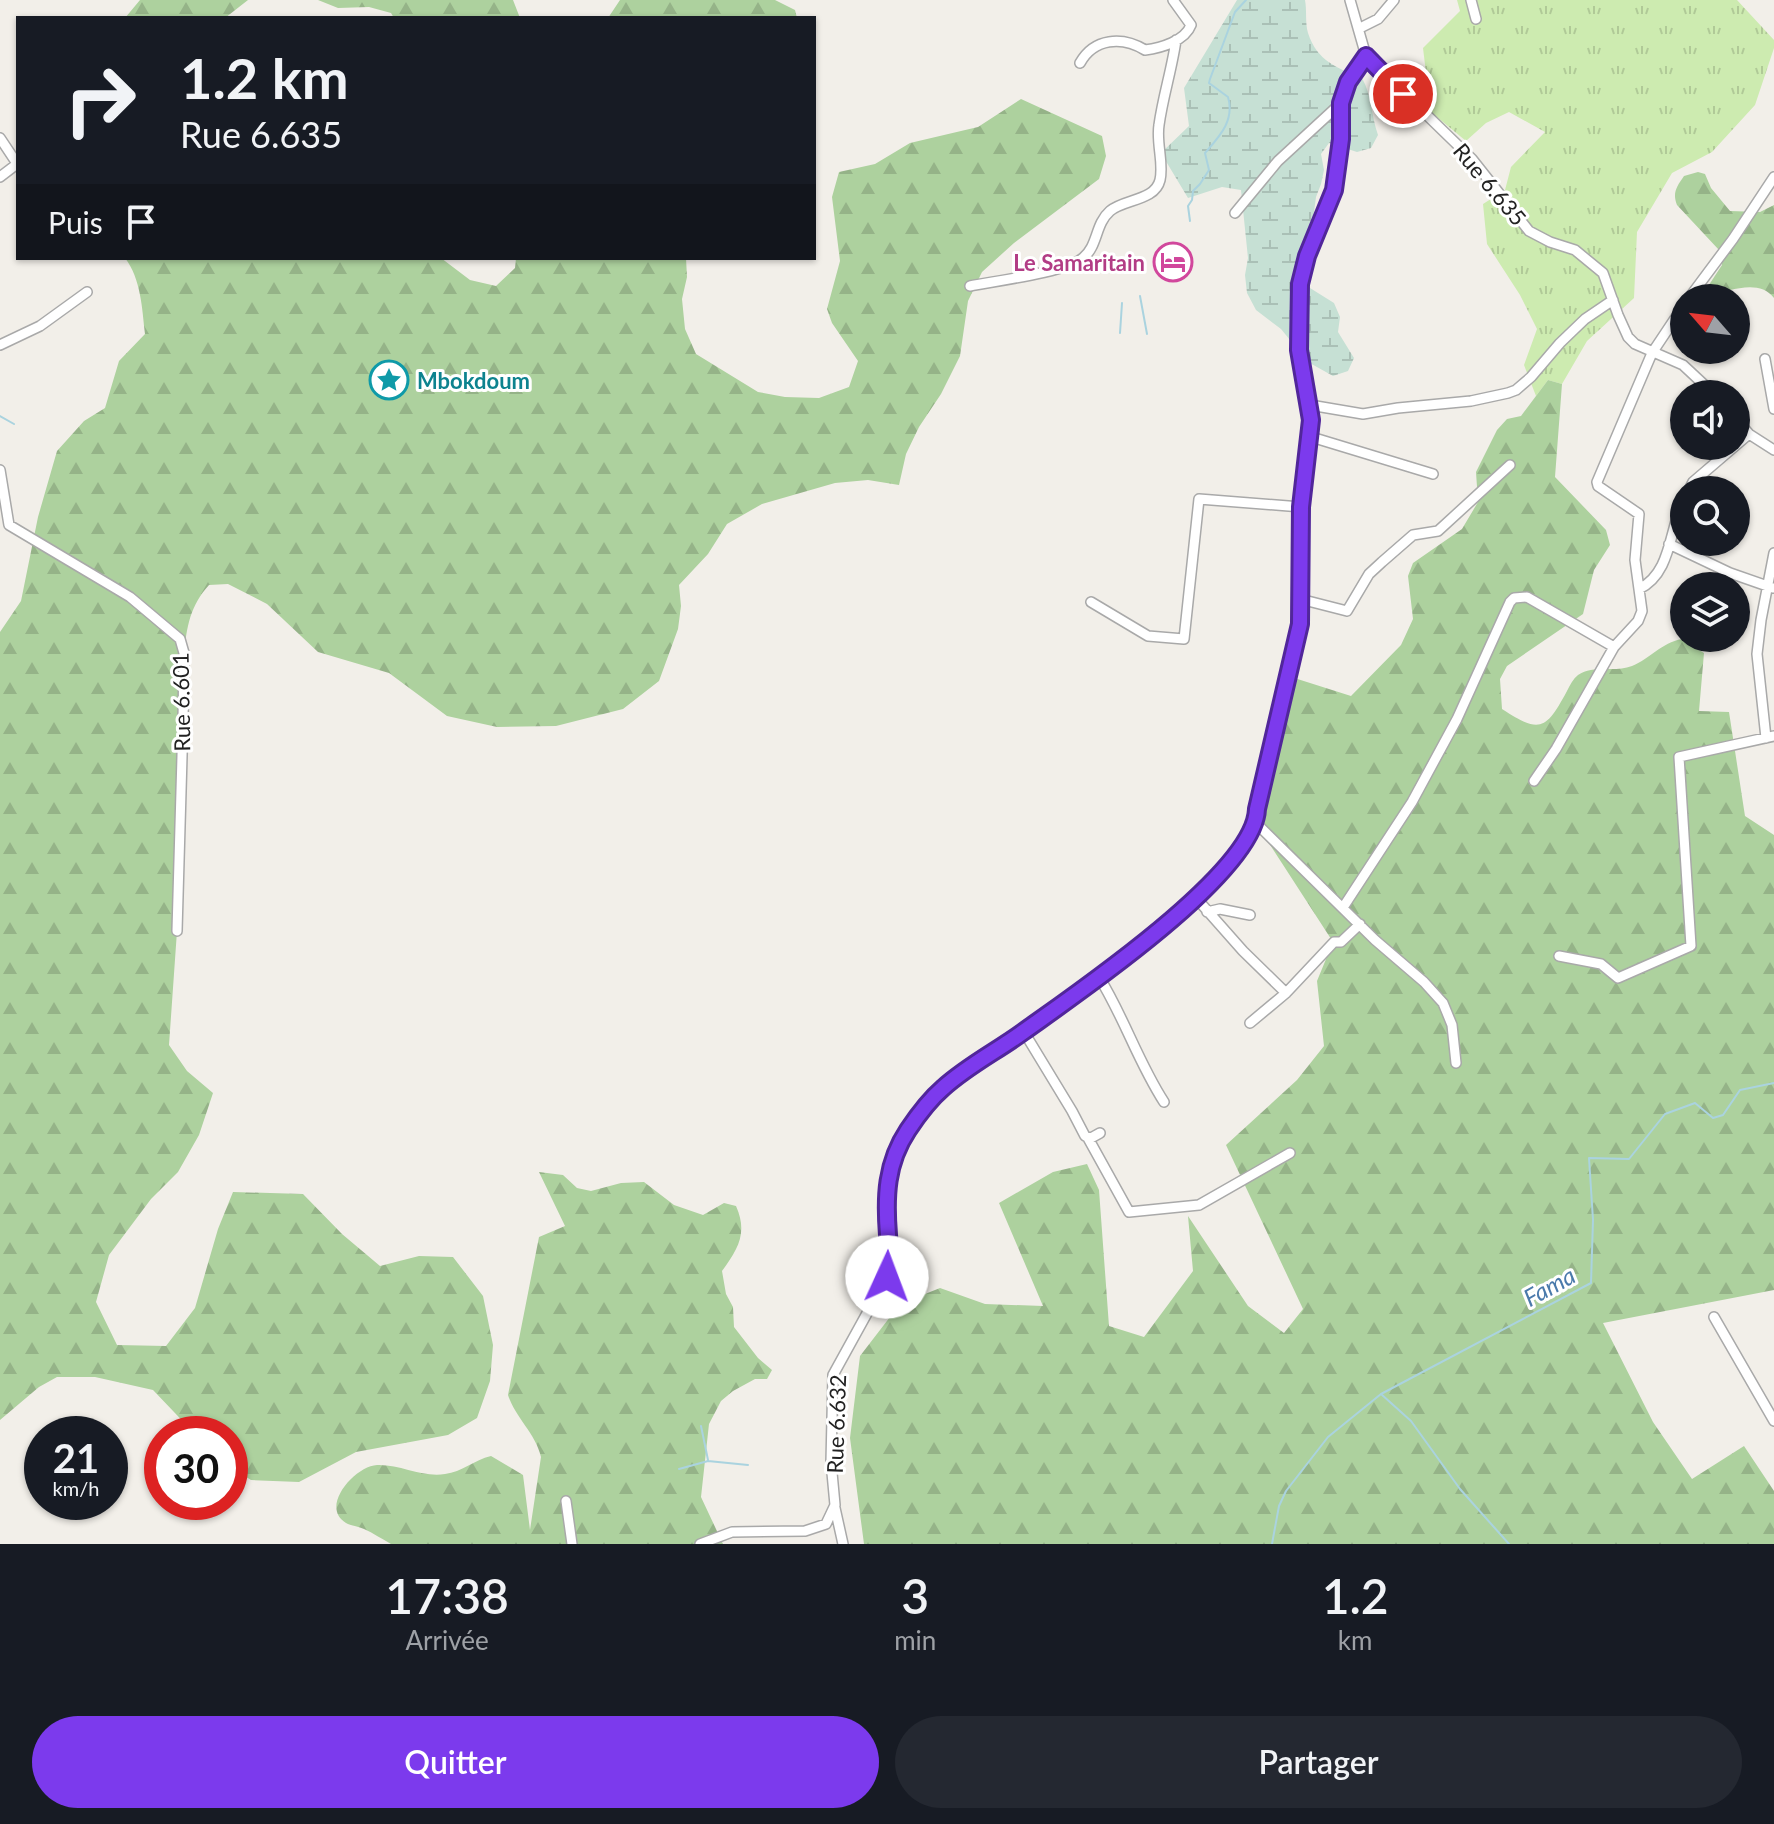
<!DOCTYPE html>
<html lang="fr">
<head>
<meta charset="utf-8">
<style>
  :root { --surface:#171b24; --page:#242831; --text:#f1f3f6; --muted:#9ea1a6; --accent:#7c3aed }
  body { margin:0; font-family:Lato,sans-serif; background:var(--page); color:var(--text); height:100vh; display:flex; flex-direction:column; font-size:30px; white-space:nowrap }
  * { box-sizing:border-box; margin:0 }
  p { font-size:26px; color:var(--muted) }
  .icon { flex:none; width:44px; height:44px; fill:none; stroke:currentColor; stroke-width:2; stroke-linecap:round; stroke-linejoin:round }
  .map { position:relative; height:1544px; overflow:hidden }
  .side { display:flex; flex-direction:column; background:var(--surface); flex:1 }
  .side>* { flex:none }
  .hud { position:absolute; left:16px; top:16px; width:800px; height:244px; border-radius:0px; box-shadow:0 2px 6px #0004; background:#171b24; color:var(--text); overflow:hidden }
  .needle { width:52px; rotate:298deg }
  .controls { position:absolute; left:1670px; top:284px; display:grid; gap:16px }
  .controls a { display:grid; place-items:center; width:80px; height:80px; border-radius:50%; background:var(--surface); box-shadow:0 2px 6px #0004; font-size:40px }
  .speed { position:absolute; left:24px; top:1416px; display:flex; gap:16px; font-size:40px; font-weight:700; text-align:center }
  .speed>* { display:grid; place-content:center; width:104px; height:104px; border-radius:50%; background:var(--surface); box-shadow:0 2px 6px #0004; line-height:1 }
  .speed small { font-size:20px; font-weight:400 }
  .speed .limit { border:12px solid #d22; background:#fff; color:#111 }
  .pin { position:absolute; display:grid; place-items:center; width:68px; height:68px; color:#fff; margin:-34px; border:4px solid #fff; border-radius:50%; box-shadow:0 2px 8px #0007 }
  .me { position:absolute; width:88px; margin:-44px; rotate:2deg; stroke-linejoin:round; filter:drop-shadow(0 0 6px #0008) }
  .turn { display:flex; align-items:center; gap:28px; height:168px; padding:0 32px; font-size:36px }
  .turn .icon { width:104px; height:104px; stroke-width:2.5 }
  .turn b { display:block; font-size:56px; line-height:68px }
  .then { display:flex; align-items:center; height:76px; padding:0 32px; background:#0003; gap:16px; font-size:30px }
  .eta { display:flex; justify-content:space-evenly; align-items:center; height:136px; text-align:center }
  .eta b { font-size:48px; font-weight:600; line-height:56px }
  .cta { display:flex; gap:16px; margin-top:auto; padding:16px 32px }
  .cta a { flex:1; height:92px; border-radius:48px; background:var(--accent); color:#fff; font-size:32px; font-weight:600; line-height:92px; text-align:center }
  .cta a+a { background:var(--page); color:var(--text) }
  .map>svg:first-child { display:block }
  .grass { fill:url(#grass-tufts) }
  .forest { fill:url(#forest-firs) }
  .wetland { fill:url(#wetland-marsh) }
  .lines { fill:none; stroke-linecap:round; stroke-linejoin:round }
  .stream { stroke:#aad3df; stroke-width:2 }
  .minor-casing { stroke:#a9a9a9; stroke-width:12 }
  .minor { stroke:#fff; stroke-width:9 }
  .route-casing { stroke:#51269a; stroke-width:20 }
  .route { stroke:#7c3aed; stroke-width:14 }
  .labels { text-anchor:middle; dominant-baseline:central; stroke-width:6; stroke-linejoin:round; paint-order:stroke }
  .street-label { font-size:22px; fill:#222; stroke:#fff }
  .hotel-label { font-size:22px; font-weight:bold; fill:#b23c85; stroke:#fff; text-anchor:end }
  .culture-label { font-size:22px; font-weight:bold; fill:#0d838f; stroke:#fff; text-anchor:start }
  .water-label { font-size:24px; font-style:italic; fill:#4a7aab; stroke:#fff }
</style>
</head>
<body>
<div class="map">
<svg width="1774" height="1544" viewBox="0 0 1774 1544">
  <defs>
    <pattern id="grass-tufts" width="24" height="20" patternUnits="userSpaceOnUse" patternTransform="scale(2)"><rect width="24" height="20" fill="#cdebb0"/><path d="M3 7l-1-3M5 7V3M7 7l1-3M15 17l-1-3M17 17v-4M19 17l1-3" fill="none" stroke="#b0c997"/></pattern>
    <pattern id="forest-firs" width="22" height="20" patternUnits="userSpaceOnUse" patternTransform="scale(2)"><rect width="22" height="20" fill="#add19e"/><path d="M5 1l3.5 6h-7zM16 11l3.5 6h-7z" fill="#95b388"/></pattern>
    <pattern id="wetland-marsh" width="20" height="14" patternUnits="userSpaceOnUse" patternTransform="scale(2)"><rect width="20" height="14" fill="#c6e0d4"/><path d="M1 5h8M5 5V1M11 12h8M15 12V8" fill="none" stroke="#aac0b6"/></pattern>
  </defs>
  <rect width="100%" height="100%" fill="#f2efe9"/>
  <path class="grass" d="M1457,0H1737L1774,40V48L1755,105L1712,152L1672,173L1637,232L1634,298L1587,341L1562,384L1548,380L1536,396L1524,365L1537,329L1520,295L1487,244L1483,204L1505,190L1511,167L1545,132L1509,112L1486,123L1466,141L1426,108L1413,91L1426,73L1423,48L1460,11Z"/>
  <path class="forest" d="M140,0H248L225,18H125Z
    M318,0H513L520,18H394L391,13L369,7L338,8Z
    M620,0H775L795,10L797,18H608Z
    M1021,99L1102,136L1106,156L1099,179L1014,243L982,272L968,301L960,356L941,394L919,427L906,454L899,485L868,480L835,483L762,504L727,524L708,554L679,585L681,606L678,629L659,681L623,709L556,726L497,727L447,716L389,673L318,652L267,604L228,584L209,585C190,606 187,626 184,653L177,931L169,1045L187,1071L213,1093L199,1135L178,1172L151,1199L109,1255L96,1302L117,1345L166,1346L195,1308L218,1229L233,1192L303,1194L342,1234L380,1266L419,1256L453,1257L483,1296L493,1345L490,1381L477,1418L448,1435L356,1452L299,1482L251,1480L230,1467V1434H195L153,1390L95,1377H57L39,1387L0,1420V632L21,601L38,517L57,451L84,421L105,408L119,361L145,334C142,308 141,279 125,258H441L470,280L496,286L515,268L516,258H686L687,277L682,299L685,329L696,354L758,392L785,397L819,398L849,387L858,361L832,323L827,309L840,261L832,197L839,172L875,164L910,143L978,127Z
    M1698,172L1705,174L1711,188L1730,211L1760,212L1774,205V298C1759,278 1730,291 1709,295L1705,291L1722,265L1719,250L1677,205C1672,193 1677,186 1684,176Z
    M1548,380L1562,384L1555,477L1606,530L1610,545L1594,570L1583,614L1507,666L1500,679L1502,709C1540,734 1546,730 1567,691C1570,685 1573,679 1578,675C1594,664 1615,673 1632,666C1651,658 1661,643 1682,639L1704,653L1699,711L1729,712L1745,816L1774,835V1290L1603,1323L1653,1422L1692,1479L1744,1446L1774,1491V1544H864L850,1438L860,1356L900,1304L940,1288L985,1304L1043,1306L999,1203L1053,1172L1087,1164L1099,1190L1109,1326L1144,1337L1193,1271L1188,1216L1248,1306L1284,1333L1303,1309L1226,1145L1297,1080L1324,1046L1317,981L1333,942L1256,823L1288,676L1351,696L1401,645L1413,619L1408,576L1413,563L1462,529L1478,502L1476,472L1497,430L1507,419L1521,416Z
    M539,1172L563,1175L577,1188L591,1191L621,1183L644,1182L674,1205L703,1215L724,1203L736,1206C748,1233 738,1249 722,1271L726,1294L733,1307L734,1327L758,1358L772,1370L767,1379H755L733,1391L721,1401L709,1424L701,1497L723,1544H391C382,1539 373,1533 364,1529C358,1526 351,1526 346,1523C319,1507 355,1466 377,1465C400,1464 423,1478 445,1474C462,1472 474,1460 491,1456L523,1475L530,1530L541,1457C536,1434 515,1417 508,1395L539,1237L565,1226Z"/>
  <path class="wetland" d="M1237,0H1305C1307,10 1305,23 1308,33C1317,61 1337,68 1362,78C1372,96 1371,115 1378,135L1371,148L1357,152L1329,143L1321,154L1324,170L1321,184L1316,197L1312,227L1298,255L1303,275L1310,288L1334,303L1340,317L1338,332L1354,358L1348,371L1333,376L1308,362L1281,329L1256,310L1247,293L1245,275L1248,258L1241,190L1222,187L1188,198L1161,153L1189,126L1184,88Z"/>
  <g class="lines">
    <path class="stream" d="M1190,221L1188,206L1192,200L1193,191L1200,184L1209,170L1205,153C1219,137 1235,121 1228,97L1209,83L1210,79L1235,12L1246,0
      M1140,296L1147,334
      M1120,333L1122,303
      M0,416L14,424
      M1381,1394L1411,1421L1460,1489L1509,1544
      M701,1426L708,1460
      M679,1469L708,1461L748,1465
      M1272,1544L1279,1506L1286,1491L1328,1437L1381,1394L1591,1283L1593,1220L1589,1158L1629,1159L1665,1114L1695,1103L1713,1118L1723,1115L1740,1090L1774,1083"/>
    <defs>
      <path id="minor" d="M1350,0L1366,56
        M1471,0L1476,19
        M1360,28L1378,19L1394,0
        M1366,56L1472,159L1529,231L1550,242L1575,250L1603,273L1618,315L1628,337L1635,344L1683,365L1714,394
        M1080,63C1094,38 1122,36 1145,50C1161,48 1185,41 1191,25L1173,0
        M0,138L18,165
        M0,177L17,164
        M1235,213L1278,161L1341,103
        M970,286C995,281 1066,272 1083,258C1098,246 1095,224 1110,211C1124,199 1155,201 1160,180C1164,163 1156,143 1159,125C1163,96 1172,69 1176,40
        M1689,298L1733,239L1774,177
        M0,345L40,326L87,292
        M1765,359L1774,409
        M1310,405L1363,414L1398,408L1471,401L1508,393L1516,390L1531,377L1560,343L1585,319L1613,300
        M1736,419L1749,434L1774,450
        M1308,436L1433,474
        M0,470L9,525L130,597L180,639L184,653L183,721L177,931
        M1689,490L1693,482L1749,434
        M1669,544L1730,573L1773,588
        M1639,589C1672,573 1669,529 1684,499
        M1300,599L1347,611L1369,574L1382,562L1413,535L1438,531L1510,465
        M1091,602L1148,636L1184,639L1199,499L1301,507
        M1766,738L1757,654L1761,620L1774,553
        M1534,781L1556,749L1614,647L1638,621L1642,611L1635,560L1639,514L1598,486L1597,482L1652,353L1684,305
        M1256,823L1375,940L1424,982L1443,1003L1452,1025L1456,1063
        M1197,899L1243,951L1286,993
        M1344,906L1412,802L1457,719L1510,602L1514,598L1527,597L1614,647
        M1207,912L1220,909L1250,915
        M1559,956L1601,964L1618,978L1691,946L1679,757L1774,736
        M1099,977C1124,1017 1138,1062 1164,1102
        M1250,1023L1286,993L1334,942H1341L1360,924
        M1024,1032L1072,1111L1085,1136L1091,1138L1100,1133
        M1088,1138L1129,1212L1199,1205L1290,1153
        M1714,1317L1774,1421
        M566,1501L572,1544
        M835,1508L843,1544
        M700,1544L732,1532L805,1531L826,1524L835,1505L831,1462L833,1375L887,1277L890,1262L887,1181L891,1161L896,1149L926,1106L948,1084L1099,977L1197,899L1239,853L1256,823L1263,781L1300,624L1301,507L1311,420L1299,350L1300,284L1307,256L1334,190L1340,156L1341,103L1348,82L1366,56"/>
    </defs>
    <use href="#minor" class="minor-casing"/>
    <use href="#minor" class="minor"/>
  </g>
  <g class="lines">
    <defs>
      <path id="route" d="M887,1277C892,1264 889,1249 888,1235C885,1197 886,1163 908,1130C918,1115 929,1100 943,1088C967,1066 997,1051 1023,1032C1076,994 1255,873 1257,809L1300,624L1301,507L1311,420L1299,350L1300,284L1307,256L1334,190L1341,139V103L1348,82L1366,56L1403,94"/>
    </defs>
    <use href="#route" class="route-casing"/>
    <use href="#route" class="route"/>
  </g>
  <defs>
    <symbol id="hotel-ring" viewBox="-11 -11 22 22"><circle r="9.5" fill="#fff" stroke="#d1479c" stroke-width="1.5"/><path d="M-6-4.5h1.5V1H6V5H4.5V3h-9V5H-6ZM-4 0a1.8 1.8 0 1 1 3.6 0ZM.5 0V-2.5h3Q6-2.5 6 0Z" fill="#d1479c"/></symbol>
    <symbol id="sight-ring" viewBox="-11 -11 22 22"><circle r="9.5" fill="#fff" stroke="#0f9aa8" stroke-width="1.5"/><path d="M0-6L1.8-2.2L6-1.7L2.9 1.2L3.7 5.4L0 3.3L-3.7 5.4L-2.9 1.2L-6-1.7L-1.8-2.2Z" fill="#0f9aa8"/></symbol>
  </defs>
  <g fill-rule="evenodd">
    <use href="#hotel-ring" x="1151" y="240" width="44" height="44"/>
    <use href="#sight-ring" x="367" y="358" width="44" height="44"/>
  </g>
  <g class="labels">
    <g class="street-label">
      <text transform="translate(1490 184) rotate(50)">Rue 6.635</text>
      <text transform="translate(181 702) rotate(-91)">Rue 6.601</text>
      <text transform="translate(836 1424) rotate(-88)">Rue 6.632</text>
    </g>
    <g class="hotel-label">
      <text x="1145" y="262">Le Samaritain</text>
    </g>
    <g class="culture-label">
      <text x="417" y="380">Mbokdoum</text>
    </g>
    <g class="water-label">
      <text transform="translate(1549 1286) rotate(-29)">Fama</text>
    </g>
  </g>
</svg>
<div class="controls">
<a><svg class="needle" viewBox="-14 -14 28 28"><path d="M0-13l5 13h-10z" fill="#e53935"/><path d="M0 13l5-13h-10z" fill="#9ea1a6"/></svg></a>
<a><svg class="icon" aria-label="sound" viewBox="0 0 24 24"><path d="M4 9h4l5-4v14l-5-4H4zM17 9q2 3 0 6"/></svg></a>
<a><svg class="icon" aria-label="search" viewBox="0 0 24 24"><circle cx="10" cy="10" r="6"/><path d="M15 15l6 6"/></svg></a>
<a><svg class="icon" aria-label="layers" viewBox="0 0 24 24"><path d="M12 4l9 5-9 5-9-5zM3 14l9 5 9-5"/></svg></a>
</div>
<div class="speed"><div>21<small>km/h</small></div><div class="limit">30</div></div>
<div class="pin" style="left:1403px;top:94px;background:#d93025"><svg class="icon" aria-label="arrive" viewBox="0 0 24 24"><path d="M6 21V4h12l-3 4 3 4H6"/></svg></div>
<svg class="me" style="left:887px;top:1277px" viewBox="-20 -20 40 40"><circle r="19" fill="#fff"/><path d="M0-13L10 11 0 6-10 11z" fill="#7c3aed"/></svg>
<div class="hud">
<div class="turn"><svg class="icon" aria-label="right" viewBox="0 0 24 24"><path d="M7 20v-9h11M14 6l5 5-5 5"/></svg><div><b>1.2 km</b>Rue 6.635</div></div>
<div class="then">Puis<svg class="icon" aria-label="arrive" viewBox="0 0 24 24"><path d="M6 21V4h12l-3 4 3 4H6"/></svg></div>
</div>
</div>
<section class="side">
<div class="eta">
<div><b>17:38</b><p>Arrivée</p></div>
<div><b>3</b><p>min</p></div>
<div><b>1.2</b><p>km</p></div>
</div>
<div class="cta"><a>Quitter</a><a>Partager</a></div>
</section>
</body>
</html>
